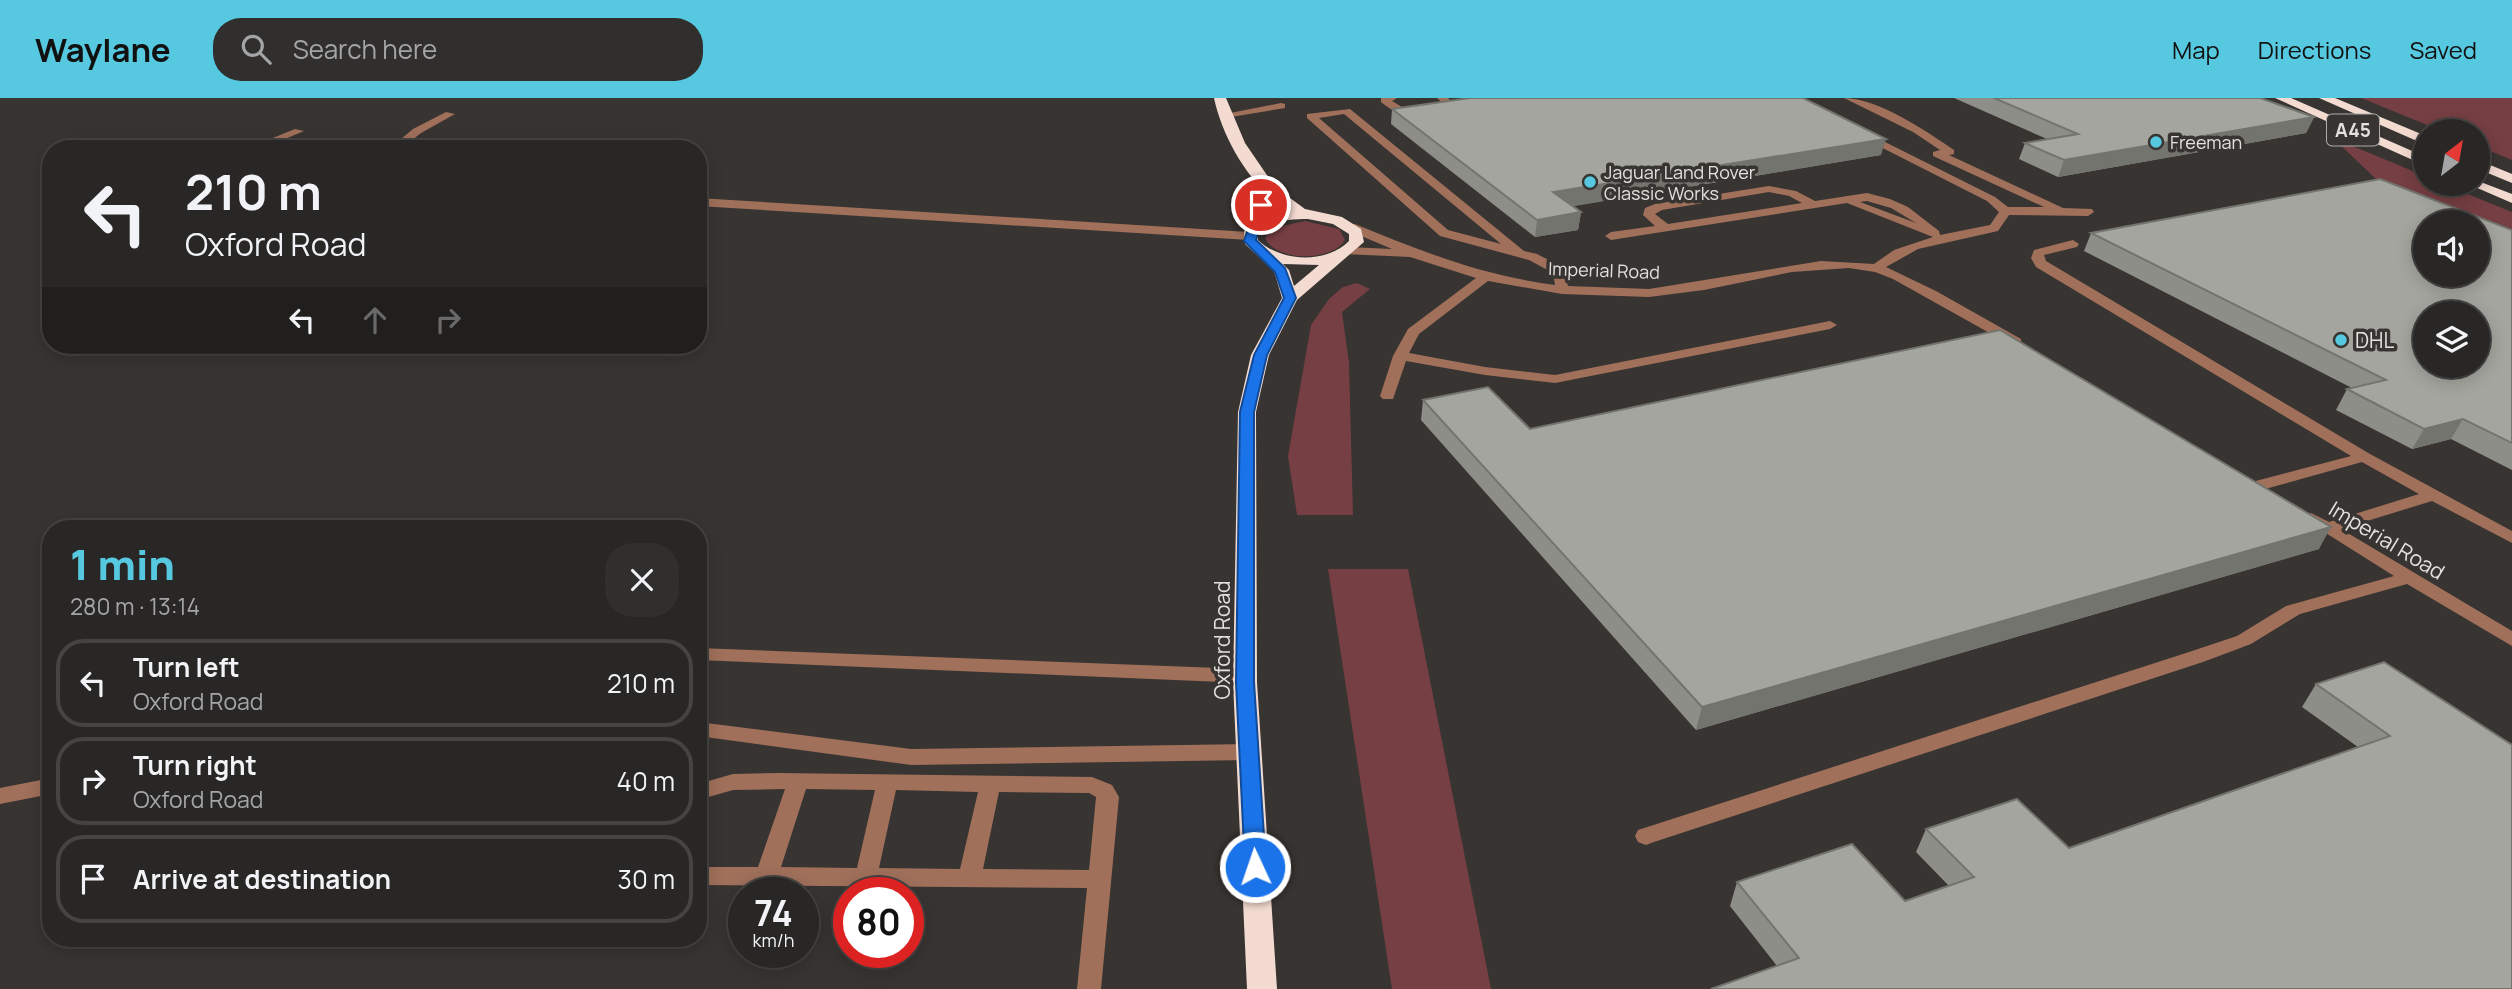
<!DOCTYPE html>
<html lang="en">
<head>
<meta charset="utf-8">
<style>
  :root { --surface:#292725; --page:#312f2d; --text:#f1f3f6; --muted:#a5a5a7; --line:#454442; --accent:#56c9e0 }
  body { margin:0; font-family:Manrope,sans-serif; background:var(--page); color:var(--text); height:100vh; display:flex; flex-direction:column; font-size:26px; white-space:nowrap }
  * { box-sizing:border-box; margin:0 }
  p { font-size:23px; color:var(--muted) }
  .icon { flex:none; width:38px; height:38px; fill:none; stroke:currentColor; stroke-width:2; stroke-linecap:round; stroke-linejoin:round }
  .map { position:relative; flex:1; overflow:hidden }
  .details { position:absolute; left:42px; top:422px; width:665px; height:427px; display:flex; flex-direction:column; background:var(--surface); border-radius:28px; box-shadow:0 4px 18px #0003,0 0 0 2px var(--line) }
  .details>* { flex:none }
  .hud { position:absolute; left:42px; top:42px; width:665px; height:214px; border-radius:28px; box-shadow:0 4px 18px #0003,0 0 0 2px var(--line); background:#292725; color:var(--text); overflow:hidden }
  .needle { width:46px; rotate:31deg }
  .tools { position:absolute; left:2413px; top:21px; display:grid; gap:14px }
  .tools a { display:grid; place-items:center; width:77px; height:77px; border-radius:50%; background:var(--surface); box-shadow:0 4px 18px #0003,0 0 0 2px var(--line); font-size:35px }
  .speed { position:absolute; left:728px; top:779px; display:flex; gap:14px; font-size:35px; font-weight:700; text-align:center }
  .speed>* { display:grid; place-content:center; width:91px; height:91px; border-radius:50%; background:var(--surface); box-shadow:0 4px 18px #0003,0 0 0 2px var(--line); line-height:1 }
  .speed small { font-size:18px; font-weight:400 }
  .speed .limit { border:10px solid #d22; background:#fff; color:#111 }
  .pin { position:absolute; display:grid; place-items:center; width:60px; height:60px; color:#fff; margin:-30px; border:4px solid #fff; border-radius:50%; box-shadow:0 2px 7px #0007 }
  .me { position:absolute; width:77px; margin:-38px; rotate:357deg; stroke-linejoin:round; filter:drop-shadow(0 0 5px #0008) }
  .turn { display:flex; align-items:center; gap:24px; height:147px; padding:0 28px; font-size:32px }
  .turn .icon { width:91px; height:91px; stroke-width:2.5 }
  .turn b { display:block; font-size:49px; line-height:60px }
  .lanes { display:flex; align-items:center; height:66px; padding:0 28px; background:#0003; justify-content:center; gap:35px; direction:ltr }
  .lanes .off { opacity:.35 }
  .round { display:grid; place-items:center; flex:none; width:74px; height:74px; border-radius:28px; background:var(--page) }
  .summary { display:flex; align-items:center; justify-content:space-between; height:119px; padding:0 28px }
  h1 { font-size:42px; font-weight:800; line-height:52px; color:var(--accent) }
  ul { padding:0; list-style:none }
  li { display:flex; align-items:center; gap:21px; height:88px; margin:0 14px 10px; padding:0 14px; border:4px solid var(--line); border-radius:28px }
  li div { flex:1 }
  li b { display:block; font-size:26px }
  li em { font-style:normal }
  header { display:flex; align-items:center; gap:42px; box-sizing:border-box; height:98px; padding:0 35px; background:var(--accent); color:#111 }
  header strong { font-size:33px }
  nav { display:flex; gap:38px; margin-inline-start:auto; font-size:24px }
  .search { width:490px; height:63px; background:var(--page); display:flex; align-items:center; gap:18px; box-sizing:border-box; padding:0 24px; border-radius:28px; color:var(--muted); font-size:26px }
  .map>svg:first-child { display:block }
  .green { fill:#763f43 }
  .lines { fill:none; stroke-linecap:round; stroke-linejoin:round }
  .minor { fill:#a0705b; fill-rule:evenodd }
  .highway { fill:#f3dbd1; fill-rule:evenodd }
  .wall { fill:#8e8e89 }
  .shaded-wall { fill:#74746f }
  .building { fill:#a5a59f; stroke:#74746f; stroke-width:2; fill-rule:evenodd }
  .route { fill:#1a73e8; stroke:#114b97; stroke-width:2 }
  .poi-dot { fill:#56c9e0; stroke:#373431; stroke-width:2.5 }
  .labels { text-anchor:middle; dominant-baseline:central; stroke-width:7; stroke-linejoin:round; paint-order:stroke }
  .far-poi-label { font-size:18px; fill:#e3e1de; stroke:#373431; text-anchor:start }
  .far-street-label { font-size:18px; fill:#e3e1de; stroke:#373431 }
  .shield { fill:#373431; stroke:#afadaa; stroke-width:2 }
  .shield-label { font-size:19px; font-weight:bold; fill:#e3e1de }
  .poi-label { font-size:21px; fill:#e3e1de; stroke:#373431; text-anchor:start }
  .street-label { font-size:21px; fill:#e3e1de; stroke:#373431 }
</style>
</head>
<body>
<header>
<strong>Waylane</strong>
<div class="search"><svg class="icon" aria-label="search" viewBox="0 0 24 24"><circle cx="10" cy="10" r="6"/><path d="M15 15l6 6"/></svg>Search here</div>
<nav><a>Map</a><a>Directions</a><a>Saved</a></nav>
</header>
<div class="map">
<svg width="2512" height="891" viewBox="0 0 2512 891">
  <rect width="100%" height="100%" fill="#373431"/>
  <path class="green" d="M2361,0H2512V62L2478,48V33H2442Z
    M2333,40L2425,78L2426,86H2443L2512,114V131L2377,82Z
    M1305,123L1339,131L1345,142C1332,164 1276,164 1265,140L1273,130Z
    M1357,185L1370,191L1342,214L1349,265L1353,417H1297L1288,358L1311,227L1329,201L1343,189Z
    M1328,471H1408L1491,891H1392Z"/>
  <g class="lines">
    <path class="minor" d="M1381,0H1397L1392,3L1402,9H1415L1420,12C1407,20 1393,14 1381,4Z
      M1437,0H1448L1456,7L1447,9Z
      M1844,0C1878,0 1926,33 1954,52V56L1949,57L2063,110L2092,111L2094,114L2088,118L2009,117L1998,133L1918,151L1886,169L1936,193L2021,241V247H2011L1893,181L1875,174L1849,170L1792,174L1704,192L1649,199L1562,196L1488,183L1419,236L1409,255L1485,269L1555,277L1830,223L1837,227L1830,231L1555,285L1485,277L1406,263L1393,301H1383L1380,298L1393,258L1408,231L1476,180L1410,159L1344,156V150L1348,149L1392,151L1347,132V126H1355C1424,154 1480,177 1555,187L1553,175L1529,162L1440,138L1307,20V16L1350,11L1524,153L1537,156L1564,170L1568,188L1649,191L1821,163L1874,166L1894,152L1933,139L1847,105L1611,142L1605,138L1611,134L1655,128L1643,117L1645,110L1655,106L1769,88L1796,93L1815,103L1867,95L1890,101L1908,109L1939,133L1940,137L1990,127L1999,114L1987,103L1859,38V34L1863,33L1995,99L2008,109H2044L1933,58V54L1940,52L1913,34ZM1344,16L1501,146L1448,132L1319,20ZM1769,94L1789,98L1802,105L1668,126L1655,116L1662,112ZM1867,103L1891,110L1916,125L1860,104Z
      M1281,5L1285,6V10L1225,20L1220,17Z
      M446,14L455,16L421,35L401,51H389L413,31Z
      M295,31L304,33L261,51H245Z
      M698,100L1249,134L1255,138L1249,142L698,108Z
      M2073,142L2079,146L2077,149L2044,157L2046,163L2370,356L2512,433V445L2432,403L2341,431L2512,533V548L2407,486L2300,516L2251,546L2203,564L1654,744L1646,747L1638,744L1635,738L1638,732L2189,554L2237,538L2286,508L2394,478L2302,420L2311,415L2329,424L2419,396L2362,364L2258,393L2252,392L2250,388L2252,384L2351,358L2036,169L2031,160L2034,152Z
      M698,550L1245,571L1252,573L1255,578L1252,583L1245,585L698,562Z
      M698,624L911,651L1249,646L1256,649L1260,654L1256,659L1249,662L911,667L698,638Z
      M778,675L1092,679L1112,687L1119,699L1101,891H1077L1087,790L698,787V769H758L785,691L733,692L698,702V686L733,676ZM806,691L875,692L857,770L781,769ZM896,692L978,694L960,771L879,770ZM999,694L1089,695L1096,699L1089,772L983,771Z
      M51,680V696L0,706V690Z"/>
    <path class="highway" d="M1214,0H1226L1245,45L1275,89L1305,111L1342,119L1361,131L1364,144L1297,202L1269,257L1256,314L1257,584L1277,891H1247L1233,584L1238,314L1251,257L1282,200L1274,173L1245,146L1244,133L1258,121L1289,113C1252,91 1223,42 1214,0ZM1308,121L1333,126L1349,136V143C1327,166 1280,164 1258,142V134C1273,122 1290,121 1308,121ZM1283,166L1319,167L1294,188L1289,172Z
      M2275,0H2291L2426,59V68Z
      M2319,0H2335L2426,38V47Z
      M2478,62L2512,76V85L2478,71Z
      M2478,83L2512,96V105L2468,86H2478Z"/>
  </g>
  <path class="wall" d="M1954,0H2260L2314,19L2306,35L2058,79L2019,61L2025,45L2047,41Z
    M1392,11L1881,57L1572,108L1581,114L1578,132L1535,139L1391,26Z
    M2512,132V372L2451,341L2412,351L2336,312L2347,291L2352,290L2084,153L2091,135Z
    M1423,302L1530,331L2319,451L1696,632L1421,322Z
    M2316,586L2512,647L1777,868L1730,808L1737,784L1905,803L1949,788L1916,754L1926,731L2069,750L2358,649L2302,609Z"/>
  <path class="shaded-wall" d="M2314,19L2306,35L2058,79L2064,62Z
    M1886,41L1881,57L1551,112L1553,94Z
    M1581,114L1578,132L1535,139L1537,122Z
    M2463,321L2451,341L2412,351L2424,331Z
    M2331,429L2319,451L1696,632L1702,609Z"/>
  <path class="building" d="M1470,0H1803L1886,41L1553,94L1581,114L1537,122L1392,11Z
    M1994,0H2260L2314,19L2064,62L2025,45L2078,36Z
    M2380,81L2512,132V345L2463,321L2424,331L2347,291L2386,282L2091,135ZM2426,124H2478V177H2426ZM2426,215H2478V268H2426Z
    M2000,232L2331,429L1702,609L1423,302L1488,289L1530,331Z
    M2384,564L2512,647V891H1711L1799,860L1737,784L1852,746L1905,803L1974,779L1926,731L2017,701L2069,750L2390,638L2316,586Z"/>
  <path class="route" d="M1257,104L1267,107L1256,142L1285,170L1296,200L1267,257L1254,314V584L1266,769L1263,774L1255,777L1248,774L1245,769L1236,584L1240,314L1254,257L1284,200L1275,174L1244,143Z"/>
  <g class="poi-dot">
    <circle cx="2156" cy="44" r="7"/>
    <circle cx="1590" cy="84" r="7"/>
    <circle cx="2341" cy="242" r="7"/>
  </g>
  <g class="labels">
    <g class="far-poi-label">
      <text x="2170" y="44">Freeman</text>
      <text x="1604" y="74">Jaguar Land Rover<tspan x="1604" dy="21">Classic Works</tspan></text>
    </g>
    <g class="far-street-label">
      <text transform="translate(1604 172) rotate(2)">Imperial Road</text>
    </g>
    <rect class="shield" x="2327" y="16.5" width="52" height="31" rx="5"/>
    <g class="shield-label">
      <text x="2353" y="32">A45</text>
    </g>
    <g class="poi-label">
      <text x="2355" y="242">DHL</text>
    </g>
    <g class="street-label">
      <text transform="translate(2387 442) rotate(31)">Imperial Road</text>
      <text transform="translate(1222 542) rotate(-90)">Oxford Road</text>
    </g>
  </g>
</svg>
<div class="tools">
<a><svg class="needle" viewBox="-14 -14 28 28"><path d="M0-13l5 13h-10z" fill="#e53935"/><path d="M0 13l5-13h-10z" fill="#a5a5a7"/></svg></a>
<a><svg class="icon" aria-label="sound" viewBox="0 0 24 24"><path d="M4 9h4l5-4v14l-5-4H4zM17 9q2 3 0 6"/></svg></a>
<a><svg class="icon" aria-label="layers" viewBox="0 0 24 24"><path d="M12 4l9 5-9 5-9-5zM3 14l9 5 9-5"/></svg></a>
</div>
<div class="speed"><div>74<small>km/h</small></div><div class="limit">80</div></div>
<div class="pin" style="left:1261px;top:107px;background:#d93025"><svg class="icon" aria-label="arrive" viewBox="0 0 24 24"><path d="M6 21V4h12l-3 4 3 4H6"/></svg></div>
<svg class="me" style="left:1255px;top:769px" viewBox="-20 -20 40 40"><circle r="17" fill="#1a73e8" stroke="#fff" stroke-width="3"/><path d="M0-11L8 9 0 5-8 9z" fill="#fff"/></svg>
<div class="hud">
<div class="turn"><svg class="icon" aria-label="left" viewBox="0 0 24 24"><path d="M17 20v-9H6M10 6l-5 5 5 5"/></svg><div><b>210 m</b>Oxford Road</div></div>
<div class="lanes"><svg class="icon" aria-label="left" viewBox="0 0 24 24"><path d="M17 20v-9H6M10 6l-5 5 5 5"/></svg><svg class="icon off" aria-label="ahead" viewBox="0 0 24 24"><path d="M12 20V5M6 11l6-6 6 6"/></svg><svg class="icon off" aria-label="right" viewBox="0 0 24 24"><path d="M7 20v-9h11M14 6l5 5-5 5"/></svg></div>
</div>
<section class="details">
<div class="summary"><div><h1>1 min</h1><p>280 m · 13:14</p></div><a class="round"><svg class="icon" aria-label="close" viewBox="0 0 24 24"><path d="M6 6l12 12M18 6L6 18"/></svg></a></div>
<ul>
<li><svg class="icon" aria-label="left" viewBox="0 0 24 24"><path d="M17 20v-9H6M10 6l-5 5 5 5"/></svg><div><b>Turn left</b><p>Oxford Road</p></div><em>210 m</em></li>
<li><svg class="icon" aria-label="right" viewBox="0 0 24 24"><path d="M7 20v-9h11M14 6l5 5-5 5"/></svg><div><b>Turn right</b><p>Oxford Road</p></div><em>40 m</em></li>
<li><svg class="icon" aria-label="arrive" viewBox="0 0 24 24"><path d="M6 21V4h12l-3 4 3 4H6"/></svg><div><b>Arrive at destination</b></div><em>30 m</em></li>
</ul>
</section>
</div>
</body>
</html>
